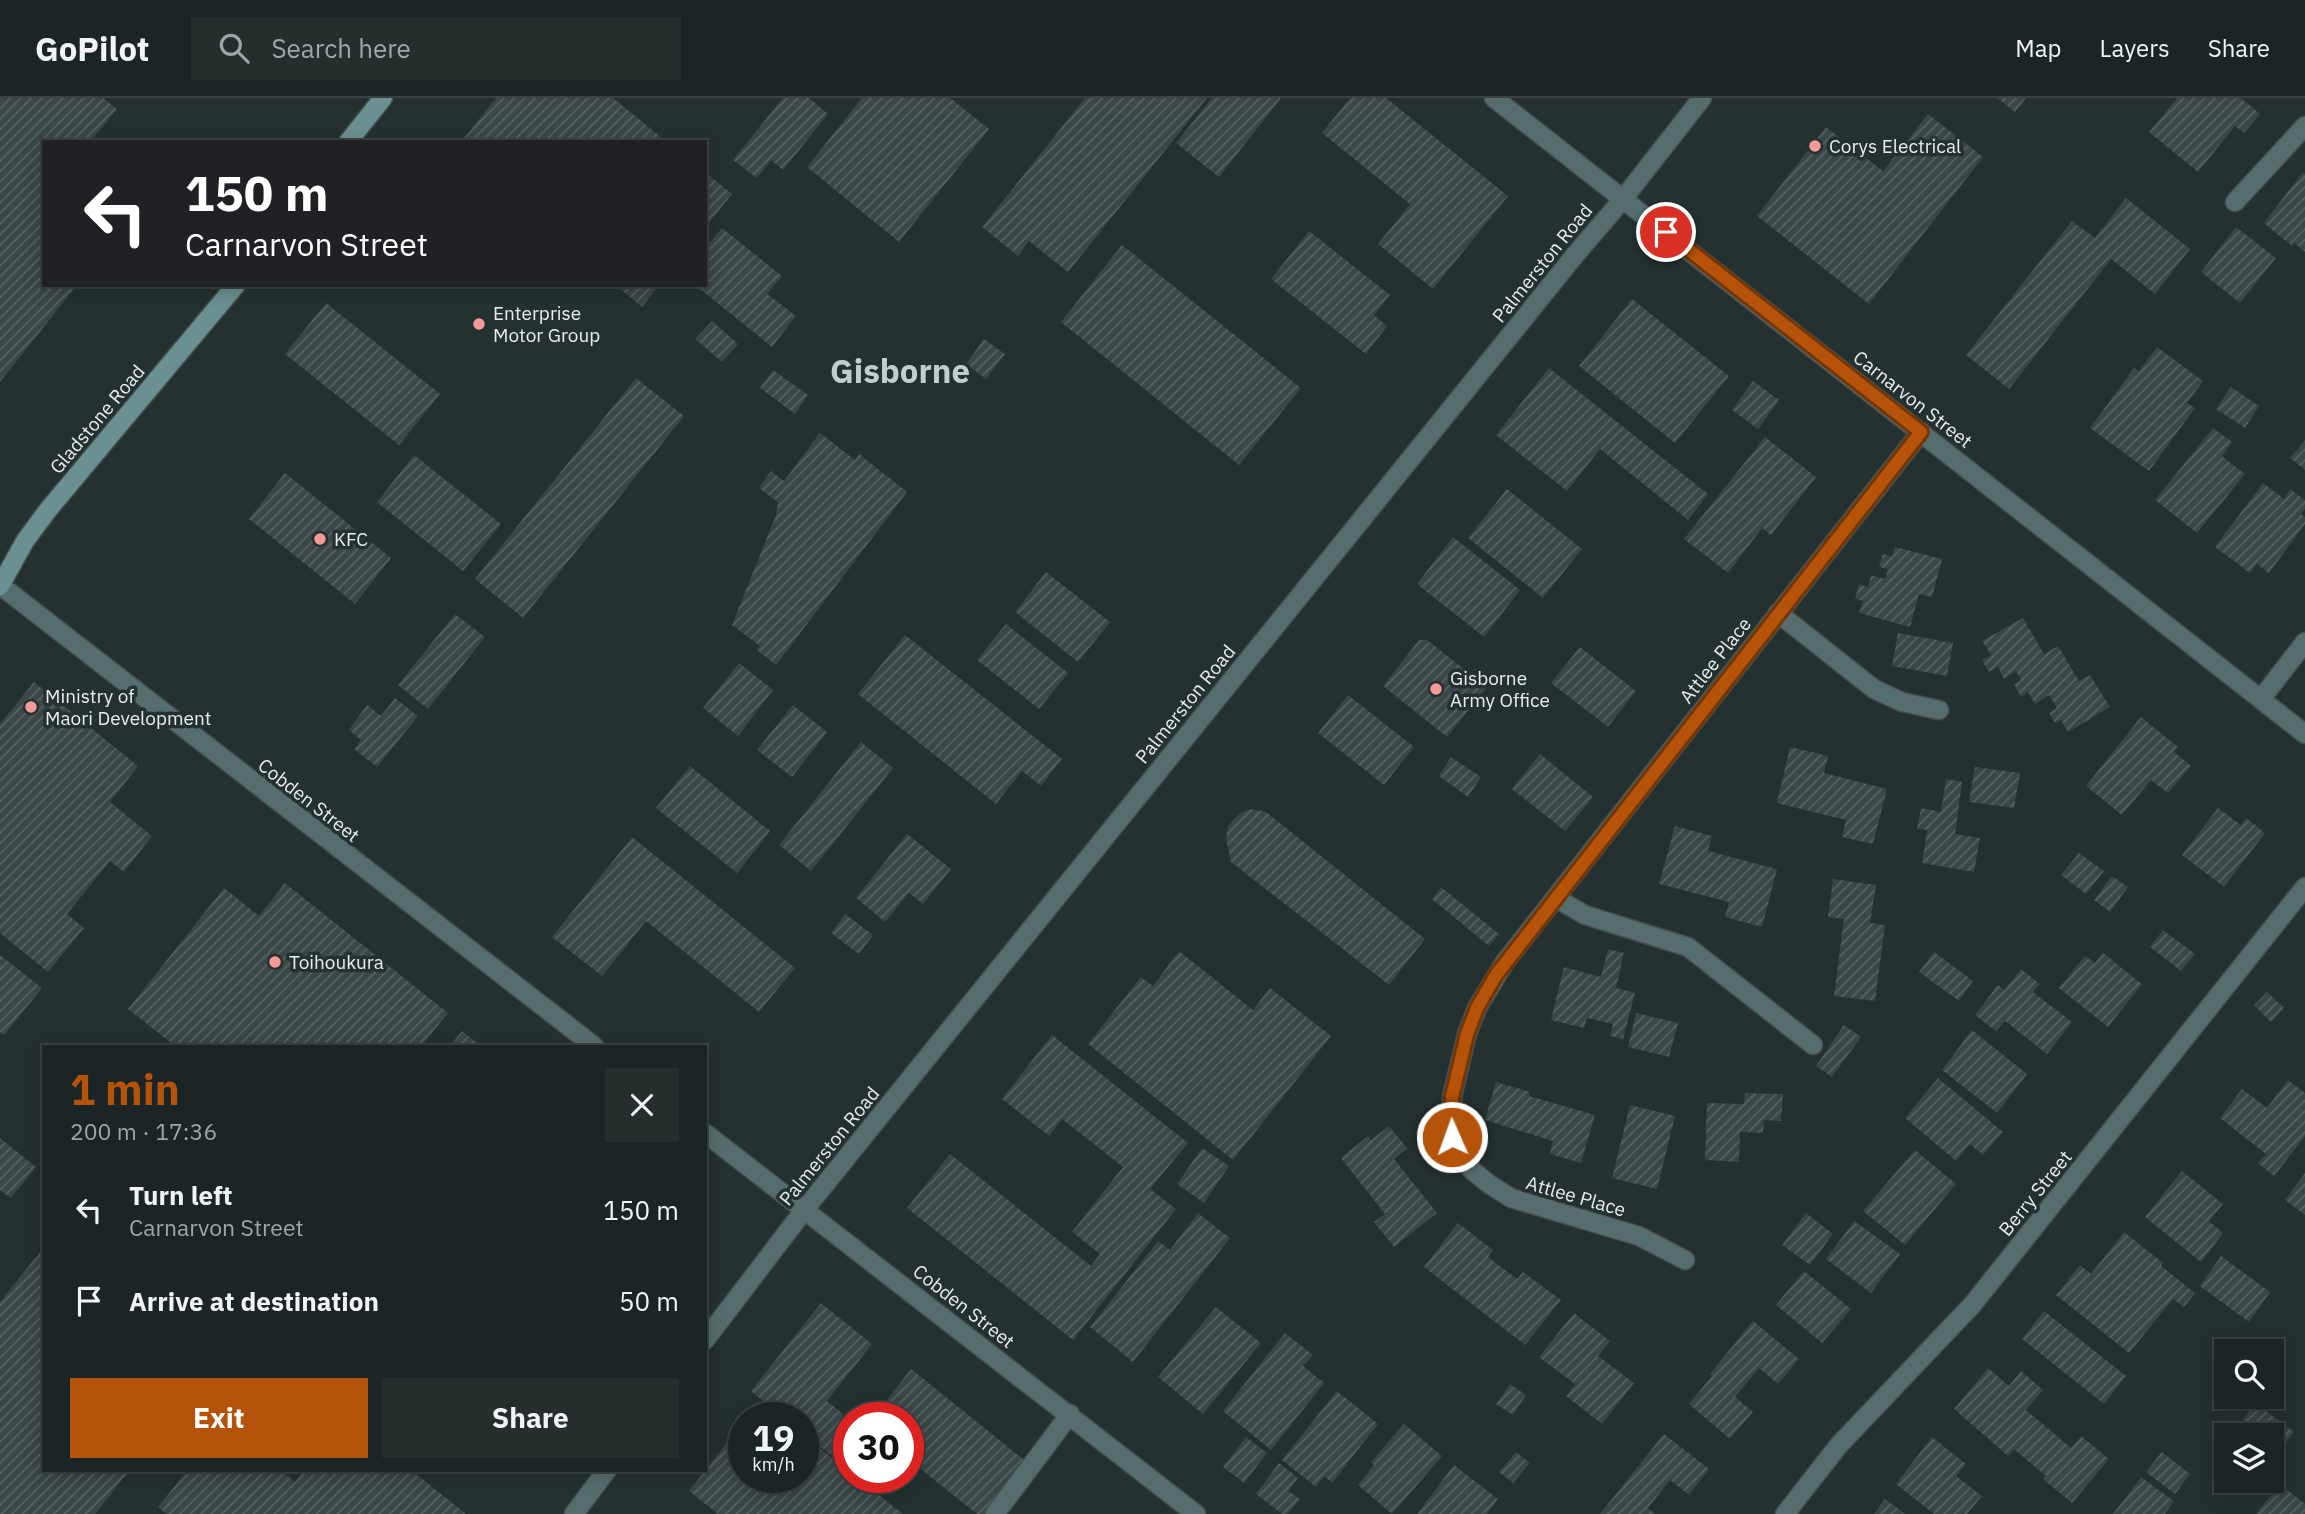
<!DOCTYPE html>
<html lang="en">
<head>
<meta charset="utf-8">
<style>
  :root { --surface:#1c2525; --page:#252d2d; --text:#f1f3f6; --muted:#a0a5a7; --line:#3a4242; --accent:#b45309 }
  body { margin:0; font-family:"IBM Plex Sans",sans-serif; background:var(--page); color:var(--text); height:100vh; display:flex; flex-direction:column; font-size:26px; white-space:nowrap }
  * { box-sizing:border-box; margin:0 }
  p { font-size:23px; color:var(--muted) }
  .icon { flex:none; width:38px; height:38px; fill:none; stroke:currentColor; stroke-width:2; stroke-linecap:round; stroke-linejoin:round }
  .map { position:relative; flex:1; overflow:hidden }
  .details { position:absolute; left:42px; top:947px; width:665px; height:427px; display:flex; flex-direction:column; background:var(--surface); border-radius:0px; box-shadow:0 4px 18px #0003,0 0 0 2px var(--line) }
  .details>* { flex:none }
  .guide { position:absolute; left:42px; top:42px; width:665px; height:147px; border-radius:0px; box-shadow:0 4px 18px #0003,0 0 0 2px var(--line); background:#202124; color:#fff; overflow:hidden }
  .buttons { position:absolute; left:2214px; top:1241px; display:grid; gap:14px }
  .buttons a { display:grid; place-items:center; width:70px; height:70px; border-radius:0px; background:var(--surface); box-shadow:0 4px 18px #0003,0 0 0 2px var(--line); font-size:35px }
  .speed { position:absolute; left:728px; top:1304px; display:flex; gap:14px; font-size:35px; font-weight:700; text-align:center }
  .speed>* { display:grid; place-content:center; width:91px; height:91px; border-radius:50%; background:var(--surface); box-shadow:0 4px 18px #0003,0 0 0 2px var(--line); line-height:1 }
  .speed small { font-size:18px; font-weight:400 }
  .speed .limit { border:10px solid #d22; background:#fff; color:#111 }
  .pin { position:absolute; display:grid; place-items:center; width:60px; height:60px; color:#fff; margin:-30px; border:4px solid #fff; border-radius:50%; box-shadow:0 2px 7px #0007 }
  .me { position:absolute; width:77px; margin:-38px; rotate:358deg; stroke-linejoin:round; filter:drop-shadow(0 0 5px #0008) }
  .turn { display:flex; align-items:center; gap:24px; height:147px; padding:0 28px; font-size:32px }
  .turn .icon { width:91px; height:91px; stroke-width:2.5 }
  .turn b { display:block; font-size:49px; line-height:60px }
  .round { display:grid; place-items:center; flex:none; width:74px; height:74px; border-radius:0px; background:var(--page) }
  .headline { display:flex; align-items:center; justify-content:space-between; height:119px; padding:0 28px }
  h1 { font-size:42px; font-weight:700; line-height:52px; color:var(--accent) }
  .button { display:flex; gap:14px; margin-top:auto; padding:14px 28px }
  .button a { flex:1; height:80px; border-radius:0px; background:var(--accent); color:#fff; font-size:28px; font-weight:700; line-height:80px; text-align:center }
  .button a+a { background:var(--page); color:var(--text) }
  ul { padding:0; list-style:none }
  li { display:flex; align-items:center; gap:21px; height:91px; padding:0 28px }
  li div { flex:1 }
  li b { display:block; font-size:26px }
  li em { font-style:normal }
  header { display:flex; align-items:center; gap:42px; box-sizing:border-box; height:98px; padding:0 35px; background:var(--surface); border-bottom:2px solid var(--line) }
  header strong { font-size:33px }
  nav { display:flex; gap:38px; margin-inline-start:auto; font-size:24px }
  .search { width:490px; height:63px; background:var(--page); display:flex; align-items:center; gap:18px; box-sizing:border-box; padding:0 24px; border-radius:0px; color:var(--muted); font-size:26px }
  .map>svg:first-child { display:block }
  .building { fill:url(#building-hatch) }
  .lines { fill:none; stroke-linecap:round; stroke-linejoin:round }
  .service-casing { stroke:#444f4f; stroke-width:21 }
  .minor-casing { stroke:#444f4f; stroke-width:21 }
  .tertiary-casing { stroke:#444f4f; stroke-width:21 }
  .secondary-casing { stroke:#444f4f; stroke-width:21 }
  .service { stroke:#566d6e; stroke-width:18 }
  .minor { stroke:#566d6e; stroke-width:18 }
  .tertiary { stroke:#566d6e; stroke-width:18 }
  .secondary { stroke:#6b9091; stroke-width:18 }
  .route-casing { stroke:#753606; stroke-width:18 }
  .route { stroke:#b45309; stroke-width:12 }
  .poi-dot { fill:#f59b97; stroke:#253131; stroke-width:2.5 }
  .labels { text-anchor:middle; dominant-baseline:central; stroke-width:7; stroke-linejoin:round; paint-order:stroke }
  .poi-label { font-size:19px; fill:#e6eded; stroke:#253131; text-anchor:start }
  .street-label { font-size:19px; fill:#e6eded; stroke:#253131 }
  .town-label { font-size:33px; font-weight:bold; fill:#bfcece; stroke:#253131 }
</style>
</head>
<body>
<header>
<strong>GoPilot</strong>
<div class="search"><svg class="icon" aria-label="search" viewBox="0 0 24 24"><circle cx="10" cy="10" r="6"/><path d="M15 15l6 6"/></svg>Search here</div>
<nav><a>Map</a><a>Layers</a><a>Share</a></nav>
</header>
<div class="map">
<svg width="2305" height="1416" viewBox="0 0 2305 1416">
  <defs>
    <pattern id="building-hatch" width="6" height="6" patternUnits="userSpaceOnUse" patternTransform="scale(1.75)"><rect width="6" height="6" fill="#3a4647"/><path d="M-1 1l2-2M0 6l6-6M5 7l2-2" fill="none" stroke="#566162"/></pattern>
  </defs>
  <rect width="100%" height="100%" fill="#253131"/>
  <path class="building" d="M0,0H103L117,11L90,44H44V187H77L0,284Z
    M496,0H613L667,44H461Z
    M783,0H809L828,16L783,72L771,62L757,80L733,62Z
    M862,0H950L989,31L899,144L807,69Z
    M1085,0H1207L1068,174L1029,143L1018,158L982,129Z
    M1212,0H1281L1219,79L1176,45Z
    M1350,0H1386L1508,98L1433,191L1378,146L1410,106L1322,35Z
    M1997,0H2026L2015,14Z
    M2177,0H2241L2260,16L2244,35L2235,28L2198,74L2149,34Z
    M1928,16L1983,59L1869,206L1757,118L1826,29L1883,73Z
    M705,74L732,96L705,130Z
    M2303,74L2305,76V154L2294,145L2292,148L2264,125Z
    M2126,100L2190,151L2155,196L2111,161L2009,291L1966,257L2072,123L2095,140Z
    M2236,129L2276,160L2240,205L2201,174Z
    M722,130L782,178L767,196L796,218L772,249L695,187H705V150Z
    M1309,133L1390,197L1374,217L1387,228L1366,256L1271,181Z
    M1122,147L1301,290L1239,367L1061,224Z
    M616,187H659L642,209Z
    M1632,201L1729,278L1675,345L1579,268Z
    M326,205L440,296L399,347L285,256Z
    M712,223L738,246L722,264L695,241Z
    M984,241L1005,256L986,281L966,266Z
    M2157,249L2203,283L2187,305L2195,310L2149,373L2090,330L2134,270L2139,273Z
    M1549,270L1708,396L1688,422L1600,351L1567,393L1496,337Z
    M773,272L808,297L795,316L760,290Z
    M636,280L684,318L523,520L475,481Z
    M1753,283L1779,302L1758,331L1732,312Z
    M2231,289L2259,308L2245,330L2216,311Z
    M2213,330L2232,344L2222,358L2245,376L2197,435L2155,402Z
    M820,335L855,362L859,356L907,394L776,567L757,552L760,548L732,527L776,417L778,404L759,390L771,373L784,383Z
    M1765,339L1816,379L1771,437L1762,430L1728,475L1684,441Z
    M2305,342V372L2290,360Z
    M414,357L501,426L463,473L377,404Z
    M285,375L391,460L355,506L249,421Z
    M2263,385L2284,401L2290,391L2305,402V411L2301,416L2305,419V426L2269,475L2257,466L2250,475L2215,449Z
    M1507,391L1582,451L1543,500L1468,440Z
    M1453,439L1520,492L1484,539L1417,486Z
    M1895,449L1942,461L1932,499L1919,496L1910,529L1859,515L1863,503L1855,501L1859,486L1868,489L1871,477L1885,481L1888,471L1879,469L1883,456L1892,458Z
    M1046,474L1110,524L1078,564L1015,514Z
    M455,516L485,539L428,611L398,587Z
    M2023,520L2044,556L2058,548L2079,583L2090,577L2110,609L2068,634L2061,622L2055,625L2049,615L2057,610L2049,597L2035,606L2028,594L2021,599L2014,586L2021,582L2016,573L2004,581L1998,569L1989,574L1982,562L1991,557L1982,543Z
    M1006,526L1068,575L1039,611L977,562Z
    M1898,535L1953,545L1947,578L1892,568Z
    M905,537L1062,661L1041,688L1022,673L996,706L858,596Z
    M1419,542H1427L1487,589L1447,639L1383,588Z
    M1580,549L1636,593L1608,629L1551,585Z
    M739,565L773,592L738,638L703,610Z
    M34,584L138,668L110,704L152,738L124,774L110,763L67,816L84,830L48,874L0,835V626Z
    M1348,597L1414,649L1384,687L1318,635Z
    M395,600L418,618L377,669L354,651L361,642L349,632L367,607L381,618Z
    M793,607L827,634L792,679L757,652Z
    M2141,619L2178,649L2174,654L2191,668L2168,695L2151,682L2122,717L2086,688Z
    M861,644L893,670L811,773L779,747Z
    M1790,649L1828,658L1824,675L1887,691L1873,746L1842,739L1846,722L1777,705Z
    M1540,656L1593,699L1565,733L1512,691Z
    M1451,659L1481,679L1468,699L1439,678Z
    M690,668L770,733L737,775L656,710Z
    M1975,669L2020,675L2014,710L1969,704Z
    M1946,681L1962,684L1955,736L1980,740L1974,774L1922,765L1927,732L1917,731L1921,710L1941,714Z
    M2218,710L2241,727L2246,720L2265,735L2224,789L2182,757Z
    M1250,711L1266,714L1425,841L1389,887L1231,764L1226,741L1228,728L1239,716Z
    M1675,728L1712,738L1708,753L1777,771L1762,829L1725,819L1729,804L1659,786Z
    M907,736L951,771L923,806L909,795L885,824L856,800Z
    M632,739L795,870L759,914L646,823L602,878L552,839Z
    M2079,755L2104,773L2086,796L2061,777Z
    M2112,778L2128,789L2110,814L2094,802Z
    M1833,781L1876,787L1870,825L1885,827L1875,903L1834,898L1844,821L1828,819Z
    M285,785L448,915L421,948H175L128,911L224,790L259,818Z
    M1441,789L1499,836L1489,848L1432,801Z
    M845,816L873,837L859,856L831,835Z
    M2163,832L2195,856L2181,873L2150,849Z
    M1608,851L1624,855L1616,890L1635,895L1623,941L1610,938L1613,926L1587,920L1584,930L1551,922L1564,869L1601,879Z
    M1179,853L1253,912L1270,890L1331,938L1233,1062L1088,946L1141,879L1153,888Z
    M1934,854L1973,883L1959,903L1919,874Z
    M2103,855L2142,886L2108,929L2059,890L2085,858L2095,865Z
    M0,857L42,890L4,937L0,934Z
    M2021,871L2040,886L2033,894L2072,924L2047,956L2005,923L1996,933L1975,917L1998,887L2004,892Z
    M2267,894L2284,910L2271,924L2254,907Z
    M1636,915L1678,925L1669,959L1628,949Z
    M1844,927L1861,939L1832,979L1816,968Z
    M1972,932L2027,976L1997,1015L1942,972Z
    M462,933L481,948H450Z
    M1052,937L1188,1045L1150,1091L1176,1111L1073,1242L907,1110L950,1056L1091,1168L1100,1156L1072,1134L1123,1069L1062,1021L1049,1038L1002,1001Z
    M1938,980L2003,1034L1983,1057L1970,1046L1956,1063L1905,1020Z
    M2288,982L2305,995V1038L2274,1078L2258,1065L2266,1056L2220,1020L2242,991L2267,1010Z
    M1496,984L1530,994L1529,998L1595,1017L1581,1065L1550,1056L1553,1043L1485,1022Z
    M1745,995L1783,996L1781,1023L1764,1022L1763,1035L1740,1034L1739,1064L1705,1062L1707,1005L1744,1006Z
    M1630,1007L1675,1018L1657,1091L1612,1080Z
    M1389,1028L1407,1050L1394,1061L1437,1115L1394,1149L1374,1124L1385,1116L1341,1060L1368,1038L1371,1042Z
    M0,1040L36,1069L11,1100L0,1092Z
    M1202,1050L1229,1068L1204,1105L1177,1086Z
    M1915,1052L1956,1086L1905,1147L1863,1113Z
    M2182,1073L2223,1106L2209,1123L2223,1135L2201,1164L2145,1119Z
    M2305,1075V1117L2285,1102Z
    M1198,1115L1230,1140L1133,1264L1090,1229L1158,1143L1170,1152Z
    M1806,1115L1833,1136L1810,1167L1782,1147Z
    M1854,1123L1900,1156L1871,1195L1826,1161Z
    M1458,1125L1493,1152L1488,1159L1517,1181L1523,1174L1561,1202L1525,1247L1424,1169Z
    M2124,1134L2163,1165L2161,1168L2195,1195L2184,1209L2173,1201L2129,1255L2056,1197L2080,1167L2091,1176Z
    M44,1149V1372H130L95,1416H0V1204Z
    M2221,1158L2270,1194L2249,1224L2200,1188Z
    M1804,1173L1851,1211L1822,1245L1776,1207Z
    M821,1205L872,1246L827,1303L849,1321V1347L837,1362L803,1335V1320H784L751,1293Z
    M1216,1209L1261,1245L1203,1316L1158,1279Z
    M2044,1213L2126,1278L2104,1306L2022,1241Z
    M1574,1215L1610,1243L1598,1258L1634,1285L1602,1326L1566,1298L1575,1286L1539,1259Z
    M1753,1223L1799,1261L1778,1286L1759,1270L1735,1299L1753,1314L1730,1341L1689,1306L1712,1278L1710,1276Z
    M1285,1235L1313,1257L1303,1268L1324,1285L1271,1352L1223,1313Z
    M1988,1270L2009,1288L2021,1273L2043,1292L2026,1312L2071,1350L2081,1338L2109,1361L2072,1405L2043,1381L2046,1378L2014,1351L2008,1358L1954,1311Z
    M911,1271L1028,1365L988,1416H977L908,1361V1320H873Z
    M1510,1286L1526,1297L1513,1317L1496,1306Z
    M1337,1293L1378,1326L1332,1385L1324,1378L1316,1389L1282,1362Z
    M760,1303L781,1320H746Z
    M2255,1305L2294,1334L2280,1352L2272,1346V1337H2260L2242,1323Z
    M744,1323V1379H803V1337L849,1373V1379H856L903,1416H718L689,1393Z
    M1404,1326L1442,1358L1392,1416L1358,1387L1374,1367L1371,1364Z
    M1664,1336L1709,1371L1689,1397L1670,1382L1648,1410L1655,1416H1600Z
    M1246,1339L1267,1355L1244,1385L1223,1369Z
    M1932,1339L1966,1366L1956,1378L1982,1398L1967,1416H1934L1896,1386Z
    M1516,1354L1530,1365L1513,1385L1499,1374Z
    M2162,1354L2190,1376L2175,1396L2146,1374Z
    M1279,1365L1298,1380L1288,1393L1300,1401L1288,1416H1282L1256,1396Z
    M1454,1367L1498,1401L1487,1416H1417Z
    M188,1372H280L295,1384L304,1372H411L466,1416H166L158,1409Z
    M863,1379H886L877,1390Z
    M2141,1379L2174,1403L2165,1416H2113Z
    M2280,1386L2305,1406V1416H2256Z
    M1885,1401L1892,1406L1905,1416H1874Z"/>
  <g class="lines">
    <defs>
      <path id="service" d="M2235,104L2305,28
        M2261,601L2305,544
        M995,1416L1070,1316"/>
      <path id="minor" d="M1494,0L2305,636
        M0,487L594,948
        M1778,515L1874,591L1902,604L1939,612
        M1556,800L1585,817L1688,849L1813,947
        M705,1035L1196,1416
        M1685,1162L1639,1138L1511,1100L1489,1086L1472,1072L1460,1056L1452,1039V999L1467,936L1477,910L1505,864L1921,334
        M1785,1416L1839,1347L1973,1206L2305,789"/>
      <path id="tertiary" d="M705,1242L805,1111L1575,157L1623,101L1702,0
        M574,1416L607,1372"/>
      <path id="secondary" d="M348,44L383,0
        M0,488L25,443L48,412L236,187"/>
    </defs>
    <use href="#service" class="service-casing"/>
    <use href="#minor" class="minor-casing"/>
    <use href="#tertiary" class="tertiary-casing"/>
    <use href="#secondary" class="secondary-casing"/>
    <use href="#service" class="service"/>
    <use href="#minor" class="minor"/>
    <use href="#tertiary" class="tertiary"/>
    <use href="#secondary" class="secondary"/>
  </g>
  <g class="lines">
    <defs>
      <path id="route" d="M1452,1039V999L1467,936L1477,910L1496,877L1921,334L1666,134"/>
    </defs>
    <use href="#route" class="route-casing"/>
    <use href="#route" class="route"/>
  </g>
  <g class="poi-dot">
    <circle cx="1815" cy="48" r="7"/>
    <circle cx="479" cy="226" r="7"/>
    <circle cx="320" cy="441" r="7"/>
    <circle cx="1436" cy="591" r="7"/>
    <circle cx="31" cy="609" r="7"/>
    <circle cx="275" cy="864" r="7"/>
  </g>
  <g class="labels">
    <g class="poi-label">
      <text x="1829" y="48">Corys Electrical</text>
      <text x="493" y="215">Enterprise<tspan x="493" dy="22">Motor Group</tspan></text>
      <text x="334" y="441">KFC</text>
      <text x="1450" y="580">Gisborne<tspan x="1450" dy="22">Army Office</tspan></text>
      <text x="45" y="598">Ministry of<tspan x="45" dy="22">Maori Development</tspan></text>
      <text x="289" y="864">Toihoukura</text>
    </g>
    <g class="street-label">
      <text transform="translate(1542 165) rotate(-51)">Palmerston Road</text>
      <text transform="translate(1913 301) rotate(38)">Carnarvon Street</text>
      <text transform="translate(97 321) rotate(-50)">Gladstone Road</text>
      <text transform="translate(1715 562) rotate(-52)">Attlee Place</text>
      <text transform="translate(1185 606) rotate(-51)">Palmerston Road</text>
      <text transform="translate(309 702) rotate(38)">Cobden Street</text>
      <text transform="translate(829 1048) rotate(-51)">Palmerston Road</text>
      <text transform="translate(2035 1095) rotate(-51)">Berry Street</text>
      <text transform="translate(1576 1098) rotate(16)">Attlee Place</text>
      <text transform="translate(964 1208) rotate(38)">Cobden Street</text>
    </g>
    <g class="town-label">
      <text x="900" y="272">Gisborne</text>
    </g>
  </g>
</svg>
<div class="buttons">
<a><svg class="icon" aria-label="search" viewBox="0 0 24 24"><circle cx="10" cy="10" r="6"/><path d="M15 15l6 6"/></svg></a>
<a><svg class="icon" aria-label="layers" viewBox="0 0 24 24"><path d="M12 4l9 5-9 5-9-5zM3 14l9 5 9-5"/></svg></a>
</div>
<div class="speed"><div>19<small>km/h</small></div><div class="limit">30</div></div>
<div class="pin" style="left:1666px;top:134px;background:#d93025"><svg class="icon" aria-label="arrive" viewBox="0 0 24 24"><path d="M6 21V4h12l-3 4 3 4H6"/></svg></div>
<svg class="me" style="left:1452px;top:1039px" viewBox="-20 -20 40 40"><circle r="17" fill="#b45309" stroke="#fff" stroke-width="3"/><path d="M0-11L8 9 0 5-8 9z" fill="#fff"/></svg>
<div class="guide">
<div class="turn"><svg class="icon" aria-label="left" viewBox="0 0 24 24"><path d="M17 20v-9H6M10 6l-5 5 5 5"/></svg><div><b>150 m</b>Carnarvon Street</div></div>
</div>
<section class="details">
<div class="headline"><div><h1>1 min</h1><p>200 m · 17:36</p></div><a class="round"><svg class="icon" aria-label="close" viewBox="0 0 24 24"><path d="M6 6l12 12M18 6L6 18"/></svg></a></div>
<ul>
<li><svg class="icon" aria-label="left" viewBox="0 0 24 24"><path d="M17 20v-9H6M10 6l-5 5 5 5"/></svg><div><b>Turn left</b><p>Carnarvon Street</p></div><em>150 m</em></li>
<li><svg class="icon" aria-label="arrive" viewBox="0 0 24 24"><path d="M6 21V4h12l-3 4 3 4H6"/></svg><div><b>Arrive at destination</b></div><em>50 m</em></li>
</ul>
<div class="button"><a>Exit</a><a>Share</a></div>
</section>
</div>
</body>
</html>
